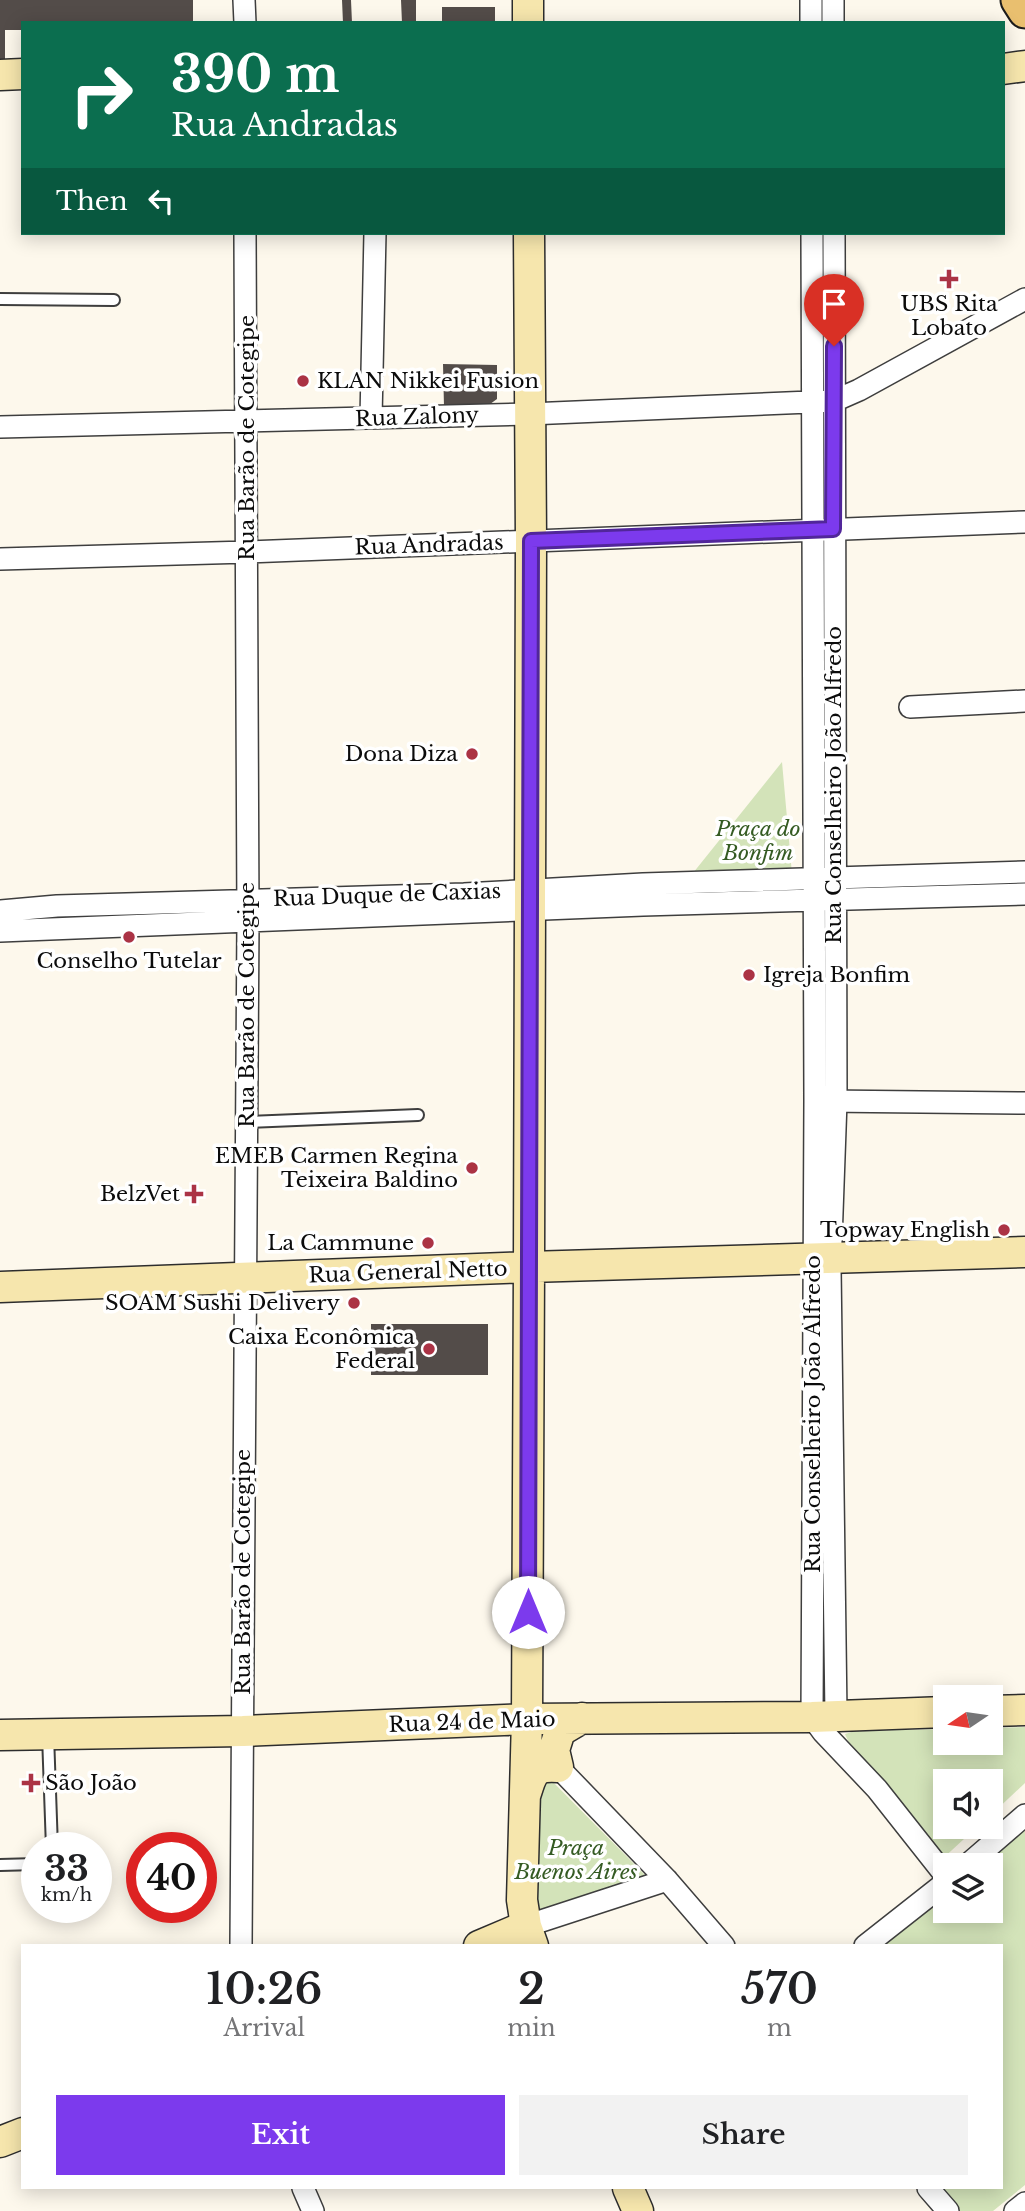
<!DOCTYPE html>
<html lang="en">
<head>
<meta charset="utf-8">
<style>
  :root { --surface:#fff; --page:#f2f2f2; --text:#202124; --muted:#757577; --accent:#7c3aed }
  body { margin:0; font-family:"Libre Baskerville",serif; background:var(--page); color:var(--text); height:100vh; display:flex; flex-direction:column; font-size:26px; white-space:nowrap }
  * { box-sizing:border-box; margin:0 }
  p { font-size:23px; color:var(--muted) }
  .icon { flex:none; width:38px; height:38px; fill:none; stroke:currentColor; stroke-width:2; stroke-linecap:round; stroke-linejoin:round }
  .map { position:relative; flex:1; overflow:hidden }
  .drawer { position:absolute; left:21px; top:1944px; width:982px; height:245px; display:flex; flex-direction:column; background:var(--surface); border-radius:0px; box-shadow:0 4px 18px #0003 }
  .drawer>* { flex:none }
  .top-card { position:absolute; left:21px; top:21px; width:984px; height:214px; border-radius:0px; box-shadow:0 4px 18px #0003; background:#0b6e4f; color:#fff; overflow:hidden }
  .needle { width:46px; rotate:257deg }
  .buttons { position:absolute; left:933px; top:1685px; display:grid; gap:14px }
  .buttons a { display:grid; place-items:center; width:70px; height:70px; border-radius:0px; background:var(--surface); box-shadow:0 4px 18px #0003; font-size:35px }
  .speed { position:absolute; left:21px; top:1832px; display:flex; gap:14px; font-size:35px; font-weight:700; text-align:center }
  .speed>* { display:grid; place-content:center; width:91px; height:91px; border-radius:50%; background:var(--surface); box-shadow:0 4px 18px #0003; line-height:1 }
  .speed small { font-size:18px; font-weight:400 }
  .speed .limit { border:10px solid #d22; background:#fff; color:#111 }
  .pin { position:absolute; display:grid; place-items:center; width:60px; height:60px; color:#fff; margin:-72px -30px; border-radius:50% 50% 50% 0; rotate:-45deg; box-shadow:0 0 7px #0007 }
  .pin .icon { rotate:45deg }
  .me { position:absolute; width:77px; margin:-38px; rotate:0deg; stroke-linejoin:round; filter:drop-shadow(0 0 5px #0008) }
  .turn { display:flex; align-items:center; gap:24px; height:147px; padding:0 35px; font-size:32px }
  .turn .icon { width:91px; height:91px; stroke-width:2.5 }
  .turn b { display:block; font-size:49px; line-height:60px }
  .then { display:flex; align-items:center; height:66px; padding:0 35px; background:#0003; gap:14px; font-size:26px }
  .eta { display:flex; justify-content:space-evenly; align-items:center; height:119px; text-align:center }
  .eta b { font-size:42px; font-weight:600; line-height:49px }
  .cta { display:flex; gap:14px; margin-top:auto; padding:14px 35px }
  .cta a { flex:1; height:80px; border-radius:0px; background:var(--accent); color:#fff; font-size:28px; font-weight:600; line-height:80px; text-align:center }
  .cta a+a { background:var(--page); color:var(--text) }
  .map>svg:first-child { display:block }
  .green { fill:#d3e3b9 }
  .building { fill:#534c49 }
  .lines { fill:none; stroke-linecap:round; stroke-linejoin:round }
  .lane-casing { stroke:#3e3e3e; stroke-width:14 }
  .street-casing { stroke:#3e3e3e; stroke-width:24 }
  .secondary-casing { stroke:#2d2d2d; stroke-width:33 }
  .primary-casing { stroke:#1c1c1c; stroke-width:37 }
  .lane { stroke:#fff; stroke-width:10 }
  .street { stroke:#fff; stroke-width:21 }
  .secondary { stroke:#f6e6ad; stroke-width:30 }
  .primary { stroke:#e9bf6f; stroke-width:33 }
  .route-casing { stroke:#51269a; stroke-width:18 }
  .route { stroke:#7c3aed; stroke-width:12 }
  .poi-dot { fill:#ab3345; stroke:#fff; stroke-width:2.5 }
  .labels { text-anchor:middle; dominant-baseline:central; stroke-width:7; stroke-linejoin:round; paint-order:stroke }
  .poi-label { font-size:21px; fill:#0b0b0b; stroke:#fff; text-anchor:end }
  .street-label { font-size:21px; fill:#0b0b0b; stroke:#fff }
  .park-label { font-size:21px; font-style:italic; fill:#355b23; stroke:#fff }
</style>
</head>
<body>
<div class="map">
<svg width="1025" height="2211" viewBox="0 0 1025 2211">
  <rect width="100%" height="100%" fill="#fdf8ec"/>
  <path class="green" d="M782,762L792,874L693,873Z
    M1025,1727V1783L991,1815L990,1782H945V1827H977L939,1862L849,1743L845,1734L855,1731L945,1729V1743H990L991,1728Z
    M550,1779L651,1881L533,1914L542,1785Z
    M1025,1824V2185L993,2211H954L935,2188H1001V1946H880L945,1891V1911H990V1866L976,1865Z"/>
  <path class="building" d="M0,0H193V23H23V30H5V66H0Z
    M342,0H351L352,23H343Z
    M401,0H416V23H402Z
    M442,7H495V23H442Z
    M443,364L497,365V399L486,407H444Z
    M371,1324H488V1375H371Z"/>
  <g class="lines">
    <defs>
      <path id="lane" d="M0,299L114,300
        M247,1122L418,1115
        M48,1735L52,1848
        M0,1865L37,1864"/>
      <path id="street" d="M244,0L245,23
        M833,0V23
        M811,23V0
        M812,233L815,1101L812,1717L823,1732L877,1789L945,1875
        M834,233L836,1101L830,1268L836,1715
        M371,418L375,233
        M0,427L529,414L834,401L859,390L1025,299
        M0,559L247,552L1025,522
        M910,707L1025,701
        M0,911L57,906L464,894L643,884L1025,872
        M0,931L643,905L1025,894
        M824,1101L1025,1103
        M558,1767L667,1880L724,1946
        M966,1866L1025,1815
        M526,1926L667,1880
        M241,1946L248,920L245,233
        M865,1946L945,1883
        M303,2188L313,2211
        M928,2188L948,2211
        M1015,2211L1025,2203"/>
      <path id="secondary" d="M528,0V23
        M1003,69L1025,66
        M0,75L23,74
        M529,233L531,541L529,1267L527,1719L522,1900L526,1926L533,1946
        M0,1287L529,1267L1025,1252
        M990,1711L1025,1710
        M0,1735L243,1731L527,1719L812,1717L945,1712
        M525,1796C532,1774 533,1765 558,1767L554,1750L560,1731L582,1718
        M479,1946L526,1926
        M0,2142L23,2133
        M628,2188L638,2211"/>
      <path id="primary" d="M1018,0L1025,11"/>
    </defs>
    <use href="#lane" class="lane-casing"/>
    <use href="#street" class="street-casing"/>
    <use href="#secondary" class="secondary-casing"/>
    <use href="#primary" class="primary-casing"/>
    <use href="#lane" class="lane"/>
    <use href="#street" class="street"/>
    <use href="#secondary" class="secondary"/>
    <use href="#primary" class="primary"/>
  </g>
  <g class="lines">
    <defs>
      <path id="route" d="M528,1612L531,541L833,529L834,346"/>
    </defs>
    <use href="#route" class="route-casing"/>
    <use href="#route" class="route"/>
  </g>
  <g class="poi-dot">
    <path d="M945.5 268.5h7v7h7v7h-7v7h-7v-7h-7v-7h7z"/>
    <circle cx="303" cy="381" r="7"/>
    <circle cx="472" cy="754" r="7"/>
    <circle cx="129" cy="937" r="7"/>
    <circle cx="749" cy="975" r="7"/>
    <circle cx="472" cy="1168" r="7"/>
    <path d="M190.5 1183.5h7v7h7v7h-7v7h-7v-7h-7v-7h7z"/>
    <circle cx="1004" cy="1230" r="7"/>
    <circle cx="428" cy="1243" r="7"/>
    <circle cx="354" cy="1303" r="7"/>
    <circle cx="429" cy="1349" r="7"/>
    <path d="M27.5 1772.5h7v7h7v7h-7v7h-7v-7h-7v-7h7z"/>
  </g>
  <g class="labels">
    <g class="poi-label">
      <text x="949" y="304" text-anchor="middle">UBS Rita<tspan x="949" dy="24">Lobato</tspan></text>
      <text x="317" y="381" text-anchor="start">KLAN Nikkei Fusion</text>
      <text x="458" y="754">Dona Diza</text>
      <text x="129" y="961" text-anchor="middle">Conselho Tutelar</text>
      <text x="763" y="975" text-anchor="start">Igreja Bonfim</text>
      <text x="458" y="1156">EMEB Carmen Regina<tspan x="458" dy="24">Teixeira Baldino</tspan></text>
      <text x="180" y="1194">BelzVet</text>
      <text x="990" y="1230">Topway English</text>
      <text x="414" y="1243">La Cammune</text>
      <text x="340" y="1303">SOAM Sushi Delivery</text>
      <text x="415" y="1337">Caixa Econômica<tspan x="415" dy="24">Federal</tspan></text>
      <text x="45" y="1783" text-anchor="start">São João</text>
    </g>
    <g class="street-label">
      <text transform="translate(417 417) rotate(-2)">Rua Zalony</text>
      <text transform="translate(247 438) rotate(-90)">Rua Barão de Cotegipe</text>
      <text transform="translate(429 545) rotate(-2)">Rua Andradas</text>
      <text transform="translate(834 785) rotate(-90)">Rua Conselheiro João Alfredo</text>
      <text transform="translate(387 895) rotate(-2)">Rua Duque de Caxias</text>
      <text transform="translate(247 1005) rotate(-90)">Rua Barão de Cotegipe</text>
      <text transform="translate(408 1272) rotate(-2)">Rua General Netto</text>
      <text transform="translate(813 1414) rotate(-90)">Rua Conselheiro João Alfredo</text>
      <text transform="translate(243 1572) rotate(-90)">Rua Barão de Cotegipe</text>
      <text transform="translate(472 1722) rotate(-2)">Rua 24 de Maio</text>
    </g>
    <g class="park-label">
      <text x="758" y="829">Praça do<tspan x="758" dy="24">Bonfim</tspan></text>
      <text x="576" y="1848">Praça<tspan x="576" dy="24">Buenos Aires</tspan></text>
    </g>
  </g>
</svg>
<div class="buttons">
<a><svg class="needle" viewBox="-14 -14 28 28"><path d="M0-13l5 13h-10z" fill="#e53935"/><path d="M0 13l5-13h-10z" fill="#757577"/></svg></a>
<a><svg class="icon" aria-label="sound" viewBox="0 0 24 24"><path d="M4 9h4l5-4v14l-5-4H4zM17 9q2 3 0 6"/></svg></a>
<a><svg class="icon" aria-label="layers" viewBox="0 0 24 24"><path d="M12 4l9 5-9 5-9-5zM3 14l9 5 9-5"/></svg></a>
</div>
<div class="speed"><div>33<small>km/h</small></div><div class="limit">40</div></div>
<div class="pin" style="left:834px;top:346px;background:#d93025"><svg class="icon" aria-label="arrive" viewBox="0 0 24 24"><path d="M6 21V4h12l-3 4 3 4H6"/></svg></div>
<svg class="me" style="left:528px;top:1612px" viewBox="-20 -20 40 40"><circle r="19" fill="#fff"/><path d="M0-13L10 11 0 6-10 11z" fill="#7c3aed"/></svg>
<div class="top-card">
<div class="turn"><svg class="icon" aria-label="right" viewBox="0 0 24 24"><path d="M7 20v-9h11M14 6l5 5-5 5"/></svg><div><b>390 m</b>Rua Andradas</div></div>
<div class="then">Then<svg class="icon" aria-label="left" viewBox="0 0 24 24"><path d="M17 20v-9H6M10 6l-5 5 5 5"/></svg></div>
</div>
<section class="drawer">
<div class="eta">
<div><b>10:26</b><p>Arrival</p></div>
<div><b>2</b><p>min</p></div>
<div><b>570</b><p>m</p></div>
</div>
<div class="cta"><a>Exit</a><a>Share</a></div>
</section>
</div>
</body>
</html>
